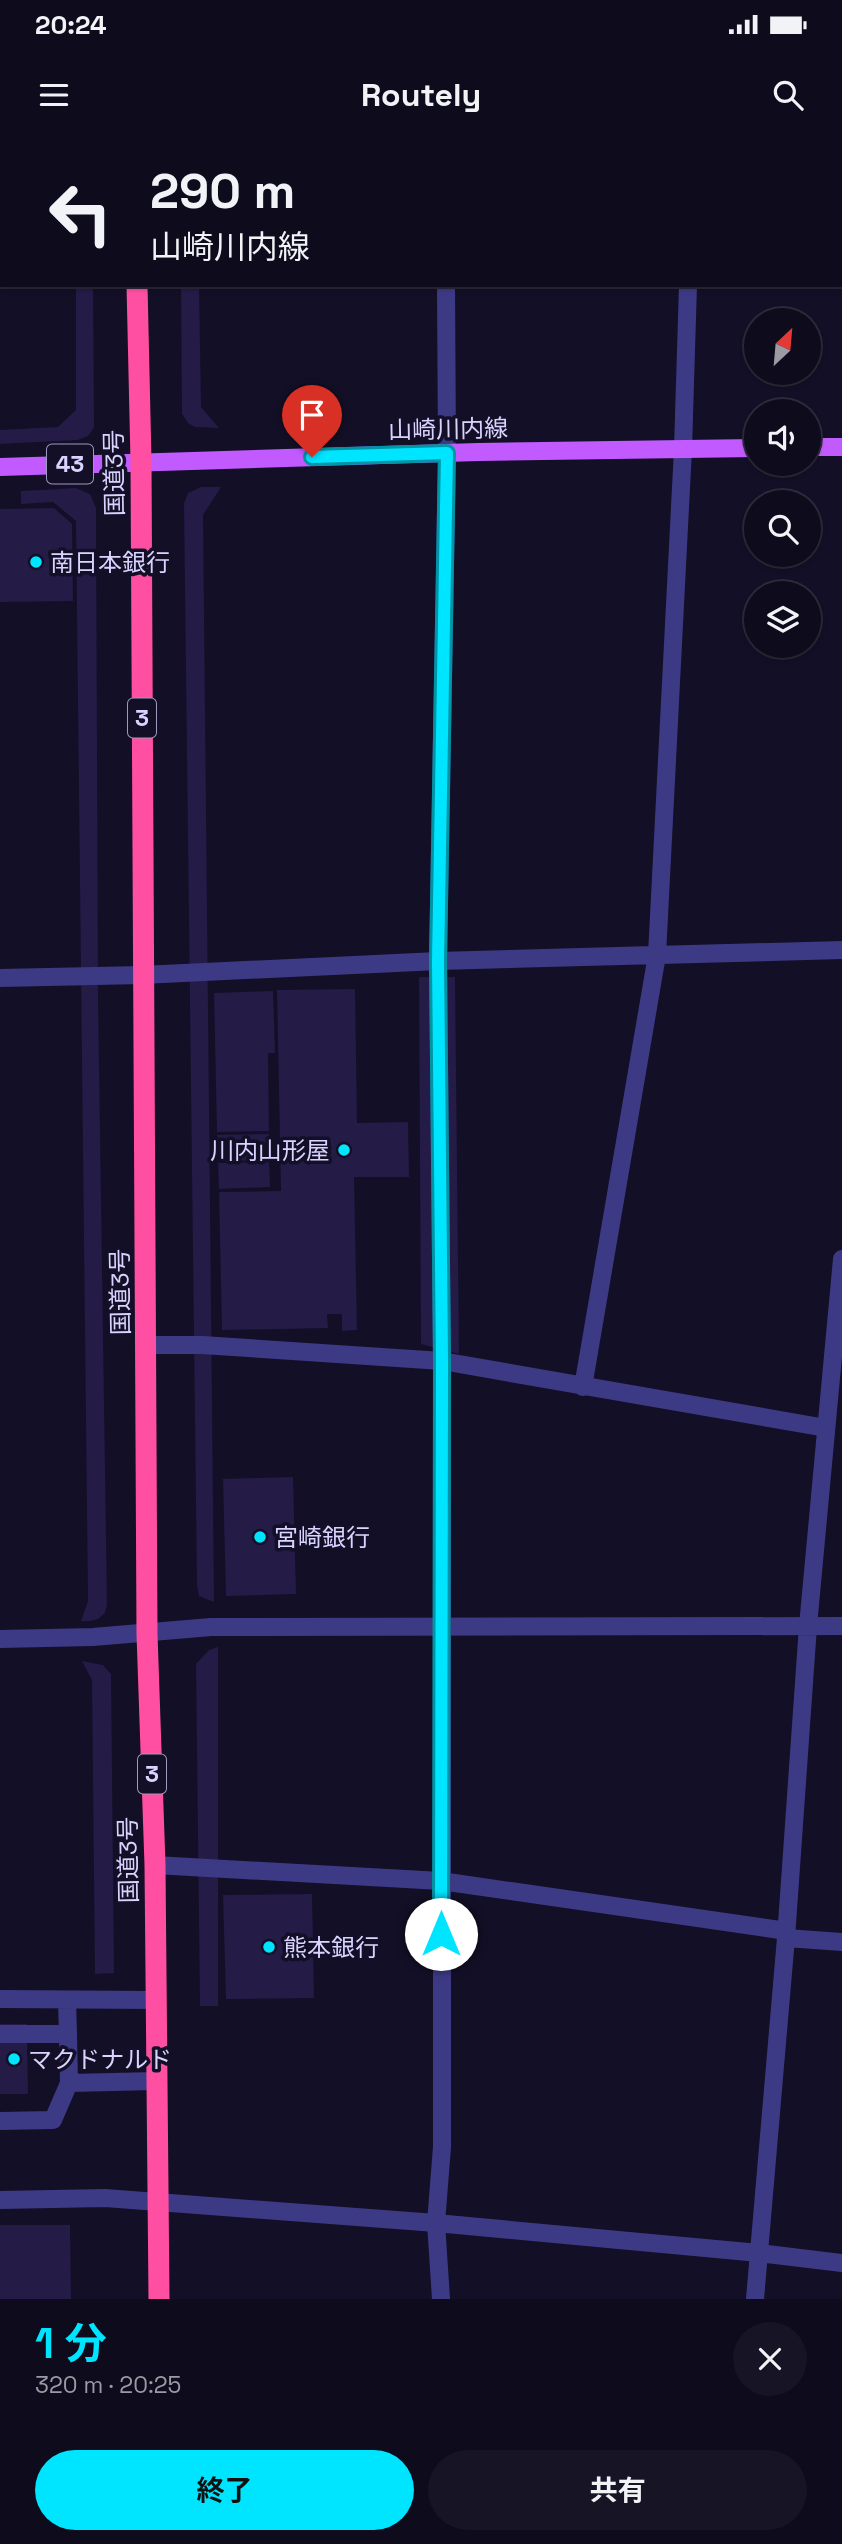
<!DOCTYPE html>
<html lang="ja">
<head>
<meta charset="utf-8">
<style>
  :root { --surface:#0e0b1c; --page:#171425; --text:#f1f3f6; --muted:#9b9ba3; --line:#2e2b3b; --accent:#00e5ff }
  body { margin:0; font-family:"Space Grotesk","Noto Sans JP",sans-serif; background:var(--page); color:var(--text); height:100vh; display:flex; flex-direction:column; font-size:26px; white-space:nowrap }
  * { box-sizing:border-box; margin:0 }
  p { font-size:23px; color:var(--muted) }
  .icon { flex:none; width:38px; height:38px; fill:none; stroke:currentColor; stroke-width:2; stroke-linecap:round; stroke-linejoin:round }
  .map { position:relative; height:2159px; overflow:hidden }
  .details { display:flex; flex-direction:column; background:var(--surface); flex:1 }
  .details>* { flex:none }
  .guide { position:absolute; left:0px; top:0px; width:844px; height:147px; box-shadow:0 2px 5px #0004,0 0 0 2px var(--line); background:#0e0b1c; color:var(--text); overflow:hidden }
  .needle { width:46px; rotate:26deg }
  .tools { position:absolute; left:744px; top:168px; display:grid; gap:14px }
  .tools a { display:grid; place-items:center; width:77px; height:77px; border-radius:50%; background:var(--surface); box-shadow:0 2px 5px #0004,0 0 0 2px var(--line); font-size:35px }
  .pin { position:absolute; display:grid; place-items:center; width:60px; height:60px; color:#fff; margin:-72px -30px; border-radius:50% 50% 50% 0; rotate:-45deg; box-shadow:0 0 7px #0007 }
  .pin .icon { rotate:45deg }
  .me { position:absolute; width:77px; margin:-38px; rotate:0deg; stroke-linejoin:round; filter:drop-shadow(0 0 5px #0008) }
  .turn { display:flex; align-items:center; gap:24px; height:147px; padding:0 35px; font-size:32px }
  .turn .icon { width:91px; height:91px; stroke-width:2.5 }
  .turn b { display:block; font-size:49px; line-height:60px }
  .round { display:grid; place-items:center; flex:none; width:74px; height:74px; border-radius:37px; background:var(--page) }
  .overview { display:flex; align-items:center; justify-content:space-between; height:119px; padding:0 35px }
  h1 { font-size:42px; font-weight:700; line-height:52px; color:var(--accent) }
  .button { display:flex; gap:14px; margin-top:auto; padding:14px 35px }
  .button a { flex:1; height:80px; border-radius:42px; background:var(--accent); color:#111; font-size:28px; font-weight:700; line-height:80px; text-align:center }
  .button a+a { background:var(--page); color:var(--text) }
  .status { display:flex; justify-content:space-between; align-items:center; height:49px; padding:0 35px; background:var(--surface); direction:ltr }
  .status svg { height:19px; fill:currentColor }
  header { display:flex; justify-content:space-between; align-items:center; height:91px; padding:0 35px; background:var(--surface); font-size:32px; font-weight:700 }
  .map>svg:first-child { display:block }
  .building { fill:#241b47 }
  .lines { fill:none; stroke-linecap:round; stroke-linejoin:round }
  .minor { stroke:#3d3a85; stroke-width:18 }
  .major { stroke:#c25bff; stroke-width:18 }
  .highway { stroke:#ff4fa3; stroke-width:21 }
  .route-casing { stroke:#0095a6; stroke-width:18 }
  .route { stroke:#00e5ff; stroke-width:12 }
  .poi-dot { fill:#00e5ff; stroke:#130f26; stroke-width:2.5 }
  .labels { text-anchor:middle; dominant-baseline:central; stroke-width:7; stroke-linejoin:round; paint-order:stroke }
  .shield { fill:#130f26; stroke:#9e99be; stroke-width:2 }
  .shield-label { font-size:23px; font-weight:bold; fill:#d9d4ff }
  .street-label { font-size:24px; fill:#d9d4ff; stroke:#130f26 }
  .poi-label { font-size:24px; fill:#d9d4ff; stroke:#130f26; text-anchor:start }
</style>
</head>
<body>
<div class="status"><b>20:24</b><svg viewBox="0 0 49 12"><path d="M0 12V9h3v3zM5 12V6h3v6zM10 12V3h3v9zM15 12V0h3v12zM26 1h20v11H26zM47 4h2v5h-2z"/></svg></div>
<header><svg class="icon" aria-label="menu" viewBox="0 0 24 24"><path d="M4 6h16M4 12h16M4 18h16"/></svg>Routely<svg class="icon" aria-label="search" viewBox="0 0 24 24"><circle cx="10" cy="10" r="6"/><path d="M15 15l6 6"/></svg></header>
<div class="map">
<svg width="842" height="2159" viewBox="0 0 842 2159">
  <rect width="100%" height="100%" fill="#130f26"/>
  <path class="building" d="M76,145H93L94,288L88,296L78,300L0,304V290L58,287L76,270Z
    M181,145H199L201,267L219,288L195,287L188,283L182,274Z
    M201,347H221L203,375L214,1462L199,1456L197,1445L184,363L188,353Z
    M76,348L90,354L96,368L98,856L107,1465L105,1473L98,1479L90,1481H81L88,1461L76,381L53,362L21,364V351Z
    M54,368L72,384L73,461L0,462V369Z
    M419,837H455L459,1214L421,1204Z
    M355,849L357,983L408,982L409,1037H354L357,1190L342,1191V1174H327L328,1188L222,1190L219,1052L281,1051L277,850Z
    M273,851L275,913H268L269,991L217,992L214,853Z
    M269,994V1020L218,1021L217,995Z
    M269,1022L270,1047L219,1049L218,1023Z
    M293,1337L296,1454L226,1456L223,1339Z
    M218,1507V1866H200L196,1524L209,1510Z
    M82,1521L103,1525L111,1534L114,1833L95,1834L92,1540Z
    M312,1754L314,1858L226,1859L223,1755Z
    M0,1884H27L28,1954H0Z
    M0,2085H70L71,2159H0Z"/>
  <g class="lines">
    <path class="minor" d="M446,0V2
      M694,2V0
      M0,838L142,835L438,821L842,810
      M147,1205H202L442,1221L826,1288
      M583,1247L657,815L683,309L688,145
      M0,1499L93,1497L211,1487L842,1486
      M155,1725L441,1741L787,1791
      M786,1798L842,1802
      M0,1859L155,1860
      M67,1860L68,1894
      M0,1894H68L69,1943L53,1980L0,1981
      M69,1943L156,1941
      M0,2060L105,2058L436,2083L759,2113L842,2123
      M441,2159L436,2083L442,2007V1221L438,821L447,313L446,145
      M755,2159L786,1798L808,1486L842,1119"/>
    <path class="major" d="M808,307H842
      M0,327L478,312L756,308"/>
    <path class="highway" d="M135,0V2
      M137,145L141,321L147,1494L155,1725L159,2159"/>
  </g>
  <g class="lines">
    <defs>
      <path id="route" d="M312,317L447,313L438,821L442,1221L441,1794"/>
    </defs>
    <use href="#route" class="route-casing"/>
    <use href="#route" class="route"/>
  </g>
  <g class="poi-dot">
    <circle cx="36" cy="422" r="7"/>
    <circle cx="344" cy="1010" r="7"/>
    <circle cx="260" cy="1397" r="7"/>
    <circle cx="269" cy="1807" r="7"/>
    <circle cx="14" cy="1919" r="7"/>
  </g>
  <g class="labels">
    <g class="shield">
      <rect x="47" y="304.5" width="46" height="39" rx="5"/>
      <rect x="128" y="558.5" width="28" height="39" rx="5"/>
      <rect x="138" y="1614.5" width="28" height="39" rx="5"/>
    </g>
    <g class="shield-label">
      <text x="70" y="324">43</text>
      <text x="142" y="578">3</text>
      <text x="152" y="1634">3</text>
    </g>
    <g class="street-label">
      <text transform="translate(448 289) rotate(-1)">山崎川内線</text>
      <text transform="translate(114 333) rotate(-91)">国道3号</text>
      <text transform="translate(120 1152) rotate(-91)">国道3号</text>
      <text transform="translate(128 1720) rotate(-91)">国道3号</text>
    </g>
    <g class="poi-label">
      <text x="50" y="422">南日本銀行</text>
      <text x="330" y="1010" text-anchor="end">川内山形屋</text>
      <text x="274" y="1397">宮崎銀行</text>
      <text x="283" y="1807">熊本銀行</text>
      <text x="28" y="1919">マクドナルド</text>
    </g>
  </g>
</svg>
<div class="tools">
<a><svg class="needle" viewBox="-14 -14 28 28"><path d="M0-13l5 13h-10z" fill="#e53935"/><path d="M0 13l5-13h-10z" fill="#9b9ba3"/></svg></a>
<a><svg class="icon" aria-label="sound" viewBox="0 0 24 24"><path d="M4 9h4l5-4v14l-5-4H4zM17 9q2 3 0 6"/></svg></a>
<a><svg class="icon" aria-label="search" viewBox="0 0 24 24"><circle cx="10" cy="10" r="6"/><path d="M15 15l6 6"/></svg></a>
<a><svg class="icon" aria-label="layers" viewBox="0 0 24 24"><path d="M12 4l9 5-9 5-9-5zM3 14l9 5 9-5"/></svg></a>
</div>
<div class="pin" style="left:312px;top:317px;background:#d93025"><svg class="icon" aria-label="arrive" viewBox="0 0 24 24"><path d="M6 21V4h12l-3 4 3 4H6"/></svg></div>
<svg class="me" style="left:441px;top:1794px" viewBox="-20 -20 40 40"><circle r="19" fill="#fff"/><path d="M0-13L10 11 0 6-10 11z" fill="#00e5ff"/></svg>
<div class="guide">
<div class="turn"><svg class="icon" aria-label="left" viewBox="0 0 24 24"><path d="M17 20v-9H6M10 6l-5 5 5 5"/></svg><div><b>290 m</b>山崎川内線</div></div>
</div>
</div>
<section class="details">
<div class="overview"><div><h1>1 分</h1><p>320 m · 20:25</p></div><a class="round"><svg class="icon" aria-label="close" viewBox="0 0 24 24"><path d="M6 6l12 12M18 6L6 18"/></svg></a></div>
<div class="button"><a>終了</a><a>共有</a></div>
</section>
</body>
</html>
